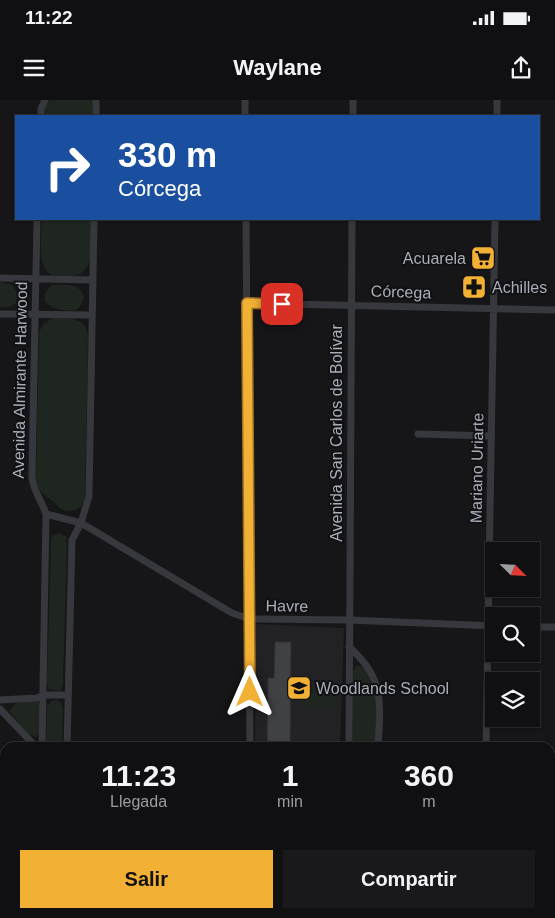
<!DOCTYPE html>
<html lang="es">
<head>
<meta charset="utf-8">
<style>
  :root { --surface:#101012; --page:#19191b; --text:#f1f3f6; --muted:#9c9d9f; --line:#303032; --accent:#f2b134 }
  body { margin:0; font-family:Arial,sans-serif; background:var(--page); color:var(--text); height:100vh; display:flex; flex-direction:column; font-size:19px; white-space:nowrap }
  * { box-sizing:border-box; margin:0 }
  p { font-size:16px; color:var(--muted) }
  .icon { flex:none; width:28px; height:28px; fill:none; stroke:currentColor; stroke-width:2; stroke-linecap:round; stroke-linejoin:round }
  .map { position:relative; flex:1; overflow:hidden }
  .drawer { position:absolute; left:0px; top:642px; width:555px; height:176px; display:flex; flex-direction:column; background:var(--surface); border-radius:15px 15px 0 0; box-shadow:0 1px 4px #0004,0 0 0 1px var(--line) }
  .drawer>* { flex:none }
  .hud { position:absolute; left:15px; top:15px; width:525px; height:105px; border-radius:0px; box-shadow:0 1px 4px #0004,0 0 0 1px var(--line); background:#1a4fa0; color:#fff; overflow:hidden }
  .needle { width:32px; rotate:114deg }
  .tools { position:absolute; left:485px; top:442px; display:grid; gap:10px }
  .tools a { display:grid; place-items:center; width:55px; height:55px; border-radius:0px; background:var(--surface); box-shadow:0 1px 4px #0004,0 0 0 1px var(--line); font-size:25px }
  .pin { position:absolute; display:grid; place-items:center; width:42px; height:42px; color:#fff; margin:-21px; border-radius:10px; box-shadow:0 2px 8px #0006 }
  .me { position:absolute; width:55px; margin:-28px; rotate:0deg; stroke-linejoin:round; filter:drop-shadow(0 0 4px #0008) }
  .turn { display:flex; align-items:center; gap:18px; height:105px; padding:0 20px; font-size:22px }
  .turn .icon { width:65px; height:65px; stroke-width:2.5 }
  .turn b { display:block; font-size:35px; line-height:42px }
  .eta { display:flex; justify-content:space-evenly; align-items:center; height:85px; text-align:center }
  .eta b { font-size:30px; font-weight:700; line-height:35px }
  .primary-button { display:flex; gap:10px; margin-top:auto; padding:10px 20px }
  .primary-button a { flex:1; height:58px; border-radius:0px; background:var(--accent); color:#111; font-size:20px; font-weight:700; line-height:58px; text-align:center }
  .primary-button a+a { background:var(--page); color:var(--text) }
  .status { display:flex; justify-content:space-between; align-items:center; height:35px; padding:0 25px; background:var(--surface); direction:ltr }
  .status svg { height:14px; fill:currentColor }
  header { display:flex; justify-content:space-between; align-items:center; height:65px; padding:0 20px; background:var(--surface); font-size:22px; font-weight:700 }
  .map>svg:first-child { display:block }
  .built { fill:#222225 }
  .green { fill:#1e261f }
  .building { fill:#404145; stroke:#303034 }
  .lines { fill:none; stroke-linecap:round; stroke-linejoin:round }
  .minor { stroke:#37383d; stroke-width:7 }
  .route-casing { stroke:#9d7322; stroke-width:12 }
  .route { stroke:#f2b134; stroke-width:9 }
  .labels { text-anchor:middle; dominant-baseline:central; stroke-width:4; stroke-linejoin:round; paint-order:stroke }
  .poi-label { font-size:16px; fill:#a8adb8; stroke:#111113; text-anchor:start }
  .street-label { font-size:16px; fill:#a8adb8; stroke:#111113 }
</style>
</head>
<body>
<div class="status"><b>11:22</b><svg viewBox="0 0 49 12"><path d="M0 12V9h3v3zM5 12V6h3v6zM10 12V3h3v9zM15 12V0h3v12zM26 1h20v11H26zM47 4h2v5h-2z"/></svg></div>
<header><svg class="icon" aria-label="menu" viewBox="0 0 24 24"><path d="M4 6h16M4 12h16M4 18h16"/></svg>Waylane<svg class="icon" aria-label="share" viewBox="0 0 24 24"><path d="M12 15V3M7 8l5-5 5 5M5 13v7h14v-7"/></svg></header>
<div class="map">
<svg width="555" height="818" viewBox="0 0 555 818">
  <rect width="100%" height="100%" fill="#161618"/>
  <path class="built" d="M256,524L344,528L340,647L255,648Z"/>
  <path class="green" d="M50,0H93L92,16H45V6Z
    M42,119H90C90,131 93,155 88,165C84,173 78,176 69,176C63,175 55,177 50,174C36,165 42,133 42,119Z
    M0,182L12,185L18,193L16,203L9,207H0Z
    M53,185C65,185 81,182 84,198C83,202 81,206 77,209C69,213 51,209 45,202C44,194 46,189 53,185Z
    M54,218C69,218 85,217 88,235L85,390L84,400L81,407L76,410L67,411L59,408L55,403L43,394L39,389L36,382L39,235C40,226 45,221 54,218Z
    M59,433L66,436L67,443L63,584L61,590L57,591L49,589L47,583L51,439L52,436Z
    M357,565L364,568L377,594L376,647L353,648V571Z
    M300,589L335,590L334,607L300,606Z
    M57,600L61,603L63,608L62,647H46L47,606L52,601Z
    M33,601H38L39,604V633L36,637L28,634L9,611L16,603Z"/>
  <path class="building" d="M275,542H291L290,648H267L268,578H274Z"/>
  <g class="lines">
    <path class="minor" d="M96,0V16
      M245,0V16
      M41,16V9L45,0
      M353,16V0
      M497,16V0
      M37,119L32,377C33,391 42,401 46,414L42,648
      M246,119L250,648
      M0,178L93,180
      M247,203L555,210
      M0,214L92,215
      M418,334L491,336
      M46,414L81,423L232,513L250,519L349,520L494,526
      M531,527H555
      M349,547C386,579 380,605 378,648
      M0,600L37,598L44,595H68
      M0,609L37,648
      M67,648L72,440L81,423L89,396L94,119
      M349,648L352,119
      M486,648L495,119
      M550,732H555
      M68,814L71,818
      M251,814V818
      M0,817H49L55,814
      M347,818V814
      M482,818V814"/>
  </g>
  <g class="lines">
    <defs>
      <path id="route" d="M250,592L247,203L282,204"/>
    </defs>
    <use href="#route" class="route-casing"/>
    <use href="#route" class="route"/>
  </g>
  <defs>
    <symbol id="supermarket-square" viewBox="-11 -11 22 22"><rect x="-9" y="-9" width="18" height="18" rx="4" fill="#f2b134" stroke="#111113"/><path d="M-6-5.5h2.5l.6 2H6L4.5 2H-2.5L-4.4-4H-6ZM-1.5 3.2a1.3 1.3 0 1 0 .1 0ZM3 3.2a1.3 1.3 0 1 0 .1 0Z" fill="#111"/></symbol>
    <symbol id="pharmacy-square" viewBox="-11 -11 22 22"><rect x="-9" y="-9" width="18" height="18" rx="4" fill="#f2b134" stroke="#111113"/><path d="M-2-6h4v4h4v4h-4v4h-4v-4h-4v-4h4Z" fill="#111"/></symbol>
    <symbol id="school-square" viewBox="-11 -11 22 22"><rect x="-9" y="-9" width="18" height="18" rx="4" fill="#f2b134" stroke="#111113"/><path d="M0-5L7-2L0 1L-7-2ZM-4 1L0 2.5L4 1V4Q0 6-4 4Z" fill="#111"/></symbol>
  </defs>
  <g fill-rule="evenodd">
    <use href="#supermarket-square" x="469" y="144" width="28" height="28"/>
    <use href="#pharmacy-square" x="460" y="173" width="28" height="28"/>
    <use href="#school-square" x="285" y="574" width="28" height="28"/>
  </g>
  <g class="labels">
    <g class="poi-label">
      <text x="466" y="158" text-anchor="end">Acuarela</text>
      <text x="492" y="187">Achilles</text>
      <text x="316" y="588">Woodlands School</text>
    </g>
    <g class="street-label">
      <text transform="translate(401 192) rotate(2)">Córcega</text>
      <text transform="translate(20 280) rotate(-89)">Avenida Almirante Harwood</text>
      <text transform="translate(336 333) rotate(-90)">Avenida San Carlos de Bolívar</text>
      <text transform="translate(477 368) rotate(-89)">Mariano Uriarte</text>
      <text transform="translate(287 506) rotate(1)">Havre</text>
    </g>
  </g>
</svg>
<div class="tools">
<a><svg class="needle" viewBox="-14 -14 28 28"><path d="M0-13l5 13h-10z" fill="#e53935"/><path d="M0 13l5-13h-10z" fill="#9c9d9f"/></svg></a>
<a><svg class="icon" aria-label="search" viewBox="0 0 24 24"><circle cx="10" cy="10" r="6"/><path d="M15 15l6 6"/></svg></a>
<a><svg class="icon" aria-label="layers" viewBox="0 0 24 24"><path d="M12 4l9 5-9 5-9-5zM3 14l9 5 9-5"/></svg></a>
</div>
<div class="pin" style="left:282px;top:204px;background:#d93025"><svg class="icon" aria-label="arrive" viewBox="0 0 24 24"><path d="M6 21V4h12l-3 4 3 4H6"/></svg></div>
<svg class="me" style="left:250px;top:592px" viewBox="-20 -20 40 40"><path d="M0-17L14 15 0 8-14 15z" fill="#f2b134" stroke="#fff" stroke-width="4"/></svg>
<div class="hud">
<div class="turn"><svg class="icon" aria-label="right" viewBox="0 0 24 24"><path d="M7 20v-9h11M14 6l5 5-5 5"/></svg><div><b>330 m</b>Córcega</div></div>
</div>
<section class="drawer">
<div class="eta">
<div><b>11:23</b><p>Llegada</p></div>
<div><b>1</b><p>min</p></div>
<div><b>360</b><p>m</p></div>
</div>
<div class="primary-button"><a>Salir</a><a>Compartir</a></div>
</section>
</div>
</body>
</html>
